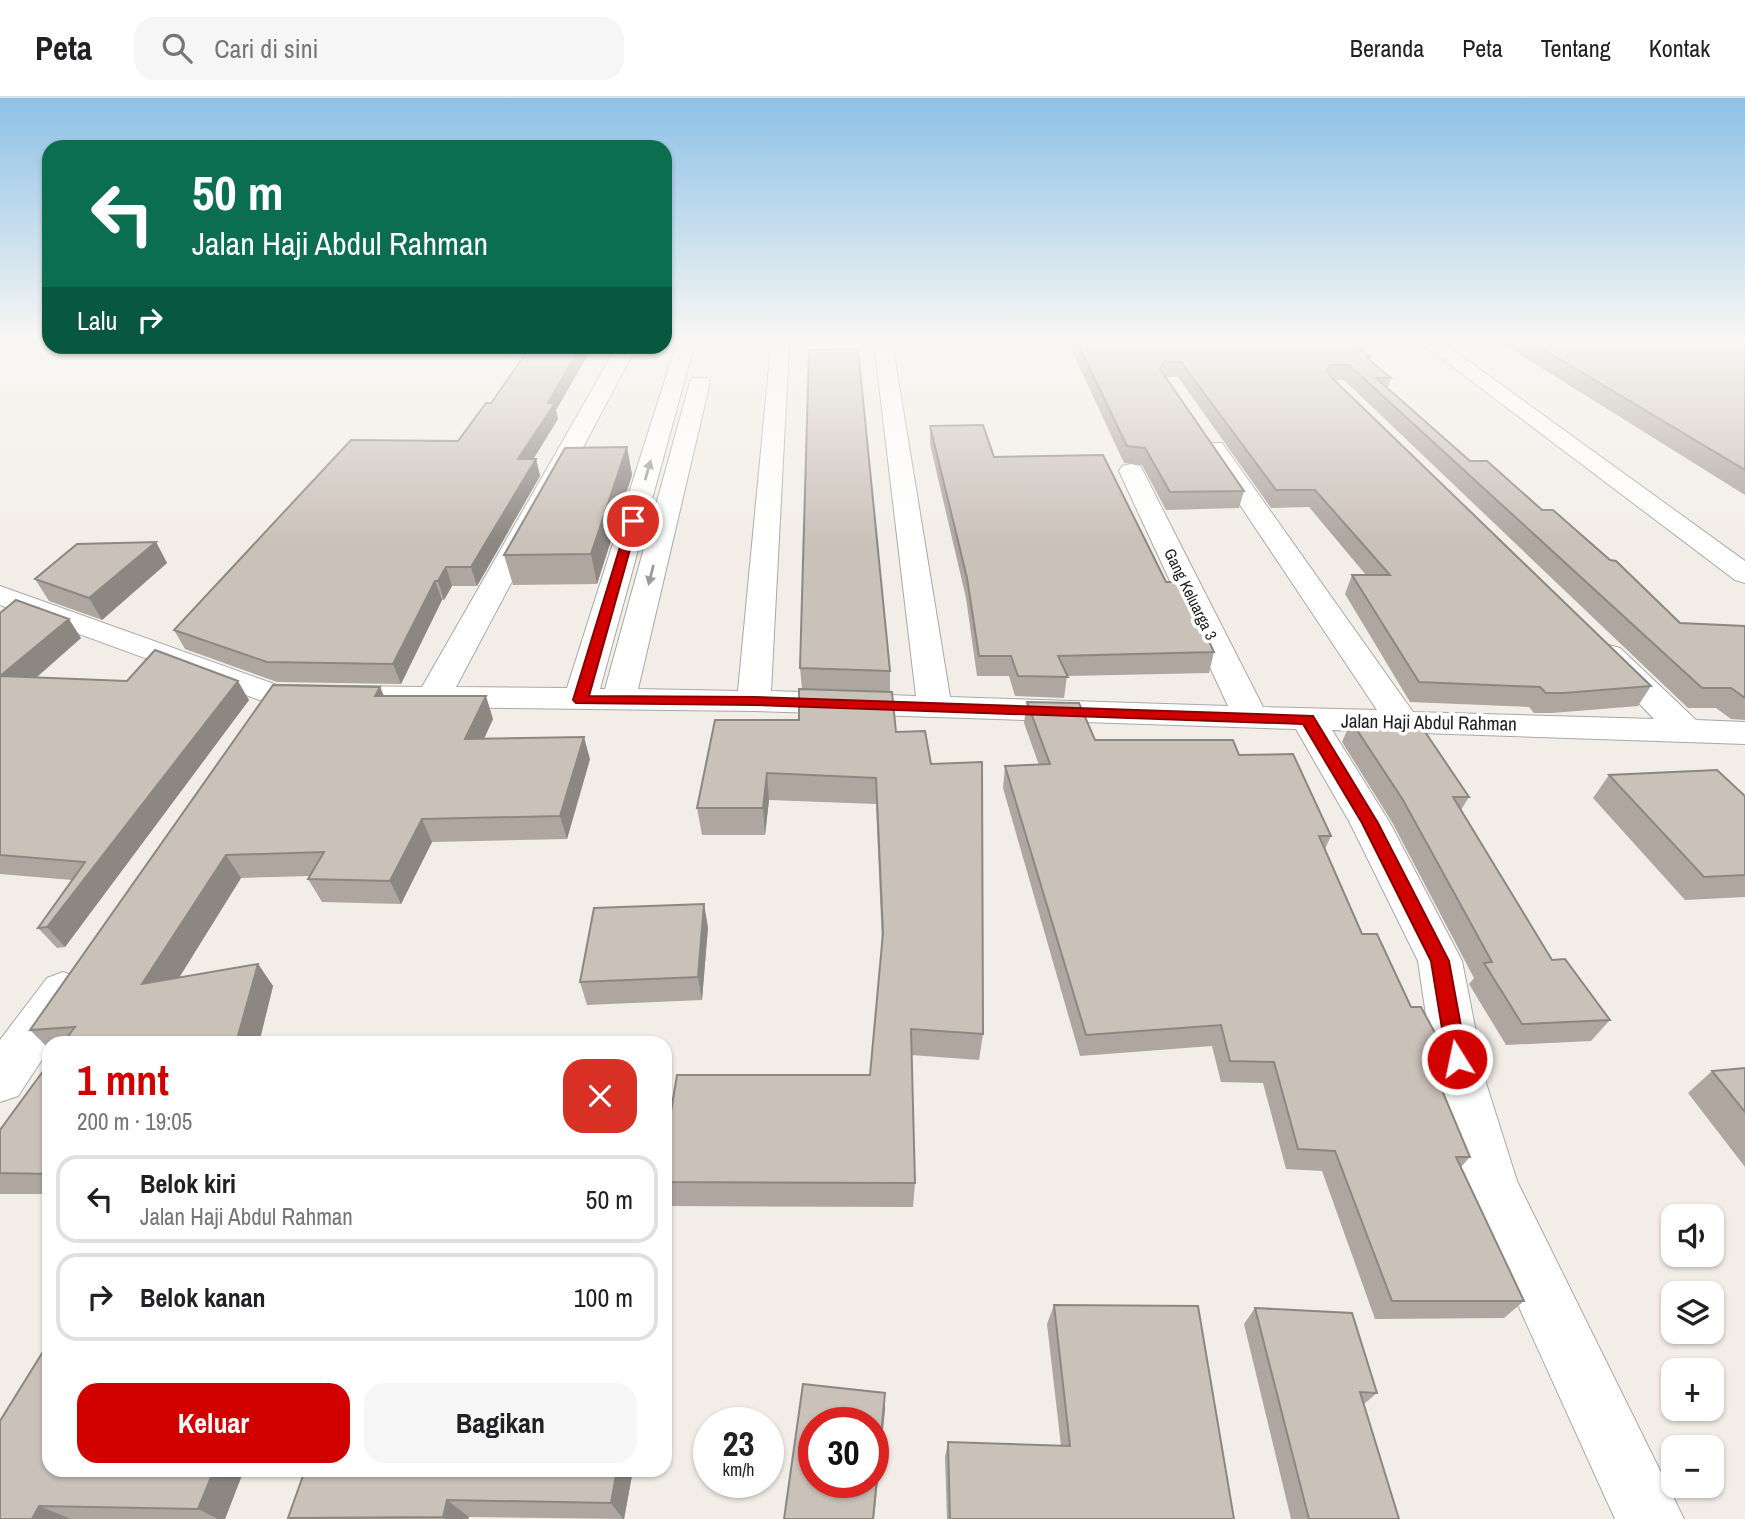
<!DOCTYPE html>
<html lang="id">
<head>
<meta charset="utf-8">
<style>
  :root { --surface:#fff; --page:#f6f6f6; --text:#202124; --muted:#757577; --line:#e0e0e0; --accent:#d10100 }
  body { margin:0; font-family:"Archivo Narrow",sans-serif; background:var(--page); color:var(--text); height:100vh; display:flex; flex-direction:column; font-size:26px; white-space:nowrap }
  * { box-sizing:border-box; margin:0 }
  p { font-size:23px; color:var(--muted) }
  .icon { flex:none; width:38px; height:38px; fill:none; stroke:currentColor; stroke-width:2; stroke-linecap:round; stroke-linejoin:round }
  .map { position:relative; flex:1; overflow:hidden }
  .sheet { position:absolute; left:42px; top:938px; width:630px; height:441px; display:flex; flex-direction:column; background:var(--surface); border-radius:21px; box-shadow:0 2px 5px #0004 }
  .sheet>* { flex:none }
  .guide { position:absolute; left:42px; top:42px; width:630px; height:214px; border-radius:21px; box-shadow:0 2px 5px #0004; background:#0b6e4f; color:#fff; overflow:hidden }
  .buttons { position:absolute; left:1661px; top:1106px; display:grid; gap:14px }
  .buttons a { display:grid; place-items:center; width:63px; height:63px; border-radius:14px; background:var(--surface); box-shadow:0 2px 5px #0004; font-size:35px }
  .speed { position:absolute; left:693px; top:1309px; display:flex; gap:14px; font-size:35px; font-weight:700; text-align:center }
  .speed>* { display:grid; place-content:center; width:91px; height:91px; border-radius:50%; background:var(--surface); box-shadow:0 2px 5px #0004; line-height:1 }
  .speed small { font-size:18px; font-weight:400 }
  .speed .limit { border:10px solid #d22; background:#fff; color:#111 }
  .pin { position:absolute; display:grid; place-items:center; width:60px; height:60px; color:#fff; margin:-30px; border:4px solid #fff; border-radius:50%; box-shadow:0 2px 7px #0007 }
  .me { position:absolute; width:77px; margin:-38px; rotate:350deg; stroke-linejoin:round; filter:drop-shadow(0 0 5px #0008) }
  .turn { display:flex; align-items:center; gap:24px; height:147px; padding:0 35px; font-size:32px }
  .turn .icon { width:91px; height:91px; stroke-width:2.5 }
  .turn b { display:block; font-size:49px; line-height:60px }
  .then { display:flex; align-items:center; height:66px; padding:0 35px; background:#0003; gap:14px; font-size:26px }
  .round { display:grid; place-items:center; flex:none; width:74px; height:74px; border-radius:21px; background:var(--page) }
  .summary { display:flex; align-items:center; justify-content:space-between; height:119px; padding:0 35px }
  h1 { font-size:42px; font-weight:700; line-height:52px; color:var(--accent) }
  .button { display:flex; gap:14px; margin-top:auto; padding:14px 35px }
  .button a { flex:1; height:80px; border-radius:21px; background:var(--accent); color:#fff; font-size:28px; font-weight:700; line-height:80px; text-align:center }
  .button a+a { background:var(--page); color:var(--text) }
  ul { padding:0; list-style:none }
  li { display:flex; align-items:center; gap:21px; height:88px; margin:0 14px 10px; padding:0 21px; border:4px solid var(--line); border-radius:21px }
  li div { flex:1 }
  li b { display:block; font-size:26px }
  li em { font-style:normal }
  header { display:flex; align-items:center; gap:42px; box-sizing:border-box; height:98px; padding:0 35px; background:var(--surface); border-bottom:2px solid var(--line) }
  header strong { font-size:33px }
  nav { display:flex; gap:38px; margin-inline-start:auto; font-size:24px }
  .search { width:490px; height:63px; background:var(--page); display:flex; align-items:center; gap:18px; box-sizing:border-box; padding:0 24px; border-radius:21px; color:var(--muted); font-size:26px }
  .map>svg:first-child { display:block }
  .lines { fill:none; stroke-linecap:round; stroke-linejoin:round }
  .minor-casing { stroke:#a8a8a8; stroke-width:2 }
  .minor { fill:#fff; fill-rule:evenodd }
  .wall { fill:#aea69f }
  .shaded-wall { fill:#8d8782 }
  .building { fill:#cac1b9; stroke:#8d8782; stroke-width:2; fill-rule:evenodd }
  .oneway { fill:#9b9b9b }
  .route { fill:#d10100; stroke:#880100; stroke-width:2 }
  .labels { text-anchor:middle; dominant-baseline:central; stroke-width:7; stroke-linejoin:round; paint-order:stroke }
  .far-street-label { font-size:16px; fill:#212121; stroke:#fff }
  .street-label { font-size:19px; fill:#212121; stroke:#fff }
</style>
</head>
<body>
<header>
<strong>Peta</strong>
<div class="search"><svg class="icon" aria-label="search" viewBox="0 0 24 24"><circle cx="10" cy="10" r="6"/><path d="M15 15l6 6"/></svg>Cari di sini</div>
<nav><a>Beranda</a><a>Peta</a><a>Tentang</a><a>Kontak</a></nav>
</header>
<div class="map">
<svg width="1745" height="1421" viewBox="0 0 1745 1421">
  <rect width="100%" height="100%" fill="#f2eee7"/>
  <g class="lines">
    <defs>
      <path id="minor" d="M677,244H695L600,591H605L690,284L693,280H707L710,284L638,591L738,593L771,248L773,244H787L789,248L771,593L916,598L874,244H892L950,599L1228,608L1119,373L1122,368L1131,366L1140,368L1143,373L1263,609L1377,612L1202,350L1206,345H1222L1413,614L1654,621L1593,557L1598,550L1609,547L1620,550L1696,622L1745,624V646L1332,632L1390,725L1462,863L1486,985L1517,1083L1684,1421H1615L1465,1090L1436,985L1418,863L1350,725L1296,631L754,613L273,607L0,507V488L277,587L422,589L612,257L622,251L632,257L456,589L567,590Z
        M1420,244H1442L1745,463V485L1735,482Z
        M63,874L79,880L86,893L53,945H49V951L18,998L0,1004V942L47,880Z"/>
    </defs>
    <use href="#minor" class="minor-casing"/>
    <use href="#minor" class="minor"/>
  </g>
  <path class="wall" d="M1072,244H1353L1370,259L1369,262L1391,280L1388,290L1470,363L1542,412L1680,525L1745,528V622L1731,621L1716,610H1688L1344,282H1335L1651,588L1638,608L1552,615H1534L1529,609L1410,604L1345,496L1352,477H1366L1309,409L1271,410L1178,279H1165L1244,393L1239,410L1166,412L1142,367L1124,365L1071,251Z
    M1500,244H1745V397Z
    M531,248H593L556,312L558,321L533,361H536L540,378L477,488H452L444,502H442L401,586L277,584L185,551L174,532L458,343L491,305Z
    M930,328L994,359L1166,484L1214,554L1209,575L1067,578L1064,600L1015,598L1009,578H977L966,500L930,346Z
    M627,349L632,377L597,486L513,487L504,457Z
    M156,444L167,465L102,522L49,503L35,481Z
    M0,515L81,540L36,580L249,602L65,849L57,850L38,830L72,782L0,776Z
    M800,570L890,573V594L896,634L983,936L979,962L911,957L915,1085L913,1109L667,1108L665,1102V1050L870,977L882,846L876,706L769,702L765,737H702L697,710L799,622L802,591Z
    M380,589L384,598L493,621L484,641L590,661L567,741L432,744L401,806L322,804L308,781L310,778L241,780L179,879L258,866L273,888L259,945H49V951L30,932Z
    M1027,604L1095,642L1239,657L1331,738L1325,751L1362,836L1449,965L1437,981L1470,1059L1461,1069L1524,1203L1504,1220L1375,1221L1322,1073L1286,1071L1263,985L1221,984L1212,948L1080,958L1003,690L1005,668L1039,667L1024,625Z
    M1351,623L1469,699L1461,712L1552,862L1610,922L1591,943L1506,947L1469,886L1474,880L1392,724L1342,644Z
    M1609,677L1745,698V799L1685,802L1593,700Z
    M708,829L702,902L587,907L580,884Z
    M49,965V1096H0V1032Z
    M1745,970V1069L1688,995L1712,973Z
    M1054,1207L1234,1421H947L945,1359L948,1344L1061,1348L1047,1226Z
    M1255,1210L1377,1295L1364,1306L1399,1421H1291L1244,1226Z
    M49,1372H244L225,1421H0Z
    M633,1372L624,1421L469,1419L468,1421H290L288,1420Z"/>
  <path class="shaded-wall" d="M581,248H593L556,312L558,321L523,378L518,361L548,305Z
    M627,349L632,377L597,486L591,456Z
    M536,361L540,378L477,488L471,469Z
    M156,444L167,465L102,522L89,500Z
    M446,469L452,488L444,502L438,483Z
    M435,483L442,502L401,586L393,566Z
    M69,521L81,540L15,598L0,578Z
    M238,583L249,602L65,849L47,829Z
    M380,589L389,611L375,598Z
    M486,598L493,621L473,664L465,641Z
    M584,639L590,661L567,741L560,718Z
    M767,675L769,702L765,737L763,710Z
    M422,721L432,744L401,806L390,783Z
    M226,757L241,780L161,909L142,886Z
    M704,806L708,829L702,902L698,879Z
    M258,866L273,888L259,945H236Z
    M885,1295V1312L874,1421H873Z
    M214,1372H244L225,1421H218L198,1411Z
    M617,1372H633L624,1421H623L611,1405Z
    M447,1402L469,1419L468,1421H445L443,1419Z
    M39,1408L71,1421H32Z"/>
  <path class="building" d="M1077,244H1353L1370,259H1366L1391,280H1376L1470,363H1487L1542,412H1553L1610,462L1616,463L1680,525L1745,528V600L1731,590H1702L1349,267H1331L1327,273L1331,279L1651,588L1564,595H1546L1540,589L1419,584L1352,477H1390L1315,392H1276L1181,264L1165,263L1160,271L1244,393L1170,394L1145,350L1127,348Z
    M1531,244H1745V372Z
    M531,248H581L548,305H555L518,361H536L471,469H446L438,483H435L393,566L267,564L174,532L351,342L458,343L486,305H491Z
    M858,251L890,573L800,570L809,252Z
    M983,327L994,359L1103,357L1166,484H1181L1214,554L1058,558L1068,579L1018,578L1011,558H979L967,480L930,328Z
    M627,349L591,456L504,457L565,350Z
    M156,444L89,500L35,481L77,446Z
    M16,502L69,521L0,578L127,583L155,552L238,583L47,829L38,830L85,764L0,757V515Z
    M273,587L380,589L375,598H486L465,641L584,639L560,718L422,721L390,783L308,781L324,754L226,757L142,886L258,866L236,945H63L75,929L30,932Z
    M799,591L892,594L896,634L925,633L931,666L982,664L983,936L911,931L915,1085L665,1084V1050L677,977H870L883,835L876,680L767,675L763,710H697L715,622H799Z
    M1027,604L1079,605L1095,642H1233L1239,657L1293,656L1331,738H1319L1362,836H1377L1411,909H1421L1448,959L1449,965L1431,966L1470,1059H1456L1524,1203H1392L1335,1053L1298,1051L1274,964L1230,963L1221,927L1086,937L1005,668L1050,666Z
    M1417,622L1469,699H1453L1552,862L1565,861L1610,922L1522,926L1484,865L1492,864L1403,702L1351,623Z
    M1717,672L1745,698V777L1704,779L1609,677Z
    M704,806L698,879L580,884L594,810Z
    M49,965V1076L0,1075V1032Z
    M1745,970V1014L1712,973Z
    M1054,1207L1198,1208L1234,1421H950L948,1344L1070,1348Z
    M1255,1210L1352,1215L1377,1295L1360,1294L1399,1421H1309Z
    M49,1244V1372H214L198,1411L39,1408L32,1421H0V1323Z
    M803,1286L885,1295L873,1421H784ZM814,1325H873V1384H814Z
    M305,1372H617L611,1405L447,1402L443,1419L288,1420Z"/>
  <defs><path id="oneway-solid" d="M-6-.8H1V-3.2L6.5 0L1 3.2V.8H-6Z" transform="scale(1.75)"/></defs>
  <g class="oneway">
    <use href="#oneway-solid" transform="translate(648 372) rotate(-74)"/>
    <use href="#oneway-solid" transform="translate(651 477) rotate(104)"/>
  </g>
  <linearGradient id="sky" x2="0" y2="1"><stop stop-color="#8cc1e6"/><stop offset="0.55" stop-color="#f9f7f4"/><stop offset="1" stop-color="#f9f7f4" stop-opacity="0"/></linearGradient>
  <rect width="1745" height="443" fill="url(#sky)"/>
  <path class="route" d="M633,420L638,423L589,598L754,599L1313,618L1378,725L1449,863L1467,961L1464,967L1457,970L1450,967L1447,961L1431,863L1362,725L1303,626L754,607L576,605L573,602L628,423Z"/>
  <g class="labels">
    <g class="far-street-label">
      <text transform="translate(1191 496) rotate(64)">Gang Keluarga 3</text>
    </g>
    <g class="street-label">
      <text transform="translate(1429 624) rotate(1)">Jalan Haji Abdul Rahman</text>
    </g>
  </g>
</svg>
<div class="buttons">
<a><svg class="icon" aria-label="sound" viewBox="0 0 24 24"><path d="M4 9h4l5-4v14l-5-4H4zM17 9q2 3 0 6"/></svg></a>
<a><svg class="icon" aria-label="layers" viewBox="0 0 24 24"><path d="M12 4l9 5-9 5-9-5zM3 14l9 5 9-5"/></svg></a>
<a>+</a>
<a>−</a>
</div>
<div class="speed"><div>23<small>km/h</small></div><div class="limit">30</div></div>
<div class="pin" style="left:633px;top:423px;background:#d93025"><svg class="icon" aria-label="arrive" viewBox="0 0 24 24"><path d="M6 21V4h12l-3 4 3 4H6"/></svg></div>
<svg class="me" style="left:1457px;top:961px" viewBox="-20 -20 40 40"><circle r="17" fill="#d10100" stroke="#fff" stroke-width="3"/><path d="M0-11L8 9 0 5-8 9z" fill="#fff"/></svg>
<div class="guide">
<div class="turn"><svg class="icon" aria-label="left" viewBox="0 0 24 24"><path d="M17 20v-9H6M10 6l-5 5 5 5"/></svg><div><b>50 m</b>Jalan Haji Abdul Rahman</div></div>
<div class="then">Lalu<svg class="icon" aria-label="right" viewBox="0 0 24 24"><path d="M7 20v-9h11M14 6l5 5-5 5"/></svg></div>
</div>
<section class="sheet">
<div class="summary"><div><h1>1 mnt</h1><p>200 m · 19:05</p></div><a class="round" style="background:#d93025;color:#fff"><svg class="icon" aria-label="close" viewBox="0 0 24 24"><path d="M6 6l12 12M18 6L6 18"/></svg></a></div>
<ul>
<li><svg class="icon" aria-label="left" viewBox="0 0 24 24"><path d="M17 20v-9H6M10 6l-5 5 5 5"/></svg><div><b>Belok kiri</b><p>Jalan Haji Abdul Rahman</p></div><em>50 m</em></li>
<li><svg class="icon" aria-label="right" viewBox="0 0 24 24"><path d="M7 20v-9h11M14 6l5 5-5 5"/></svg><div><b>Belok kanan</b></div><em>100 m</em></li>
</ul>
<div class="button"><a>Keluar</a><a>Bagikan</a></div>
</section>
</div>
</body>
</html>
